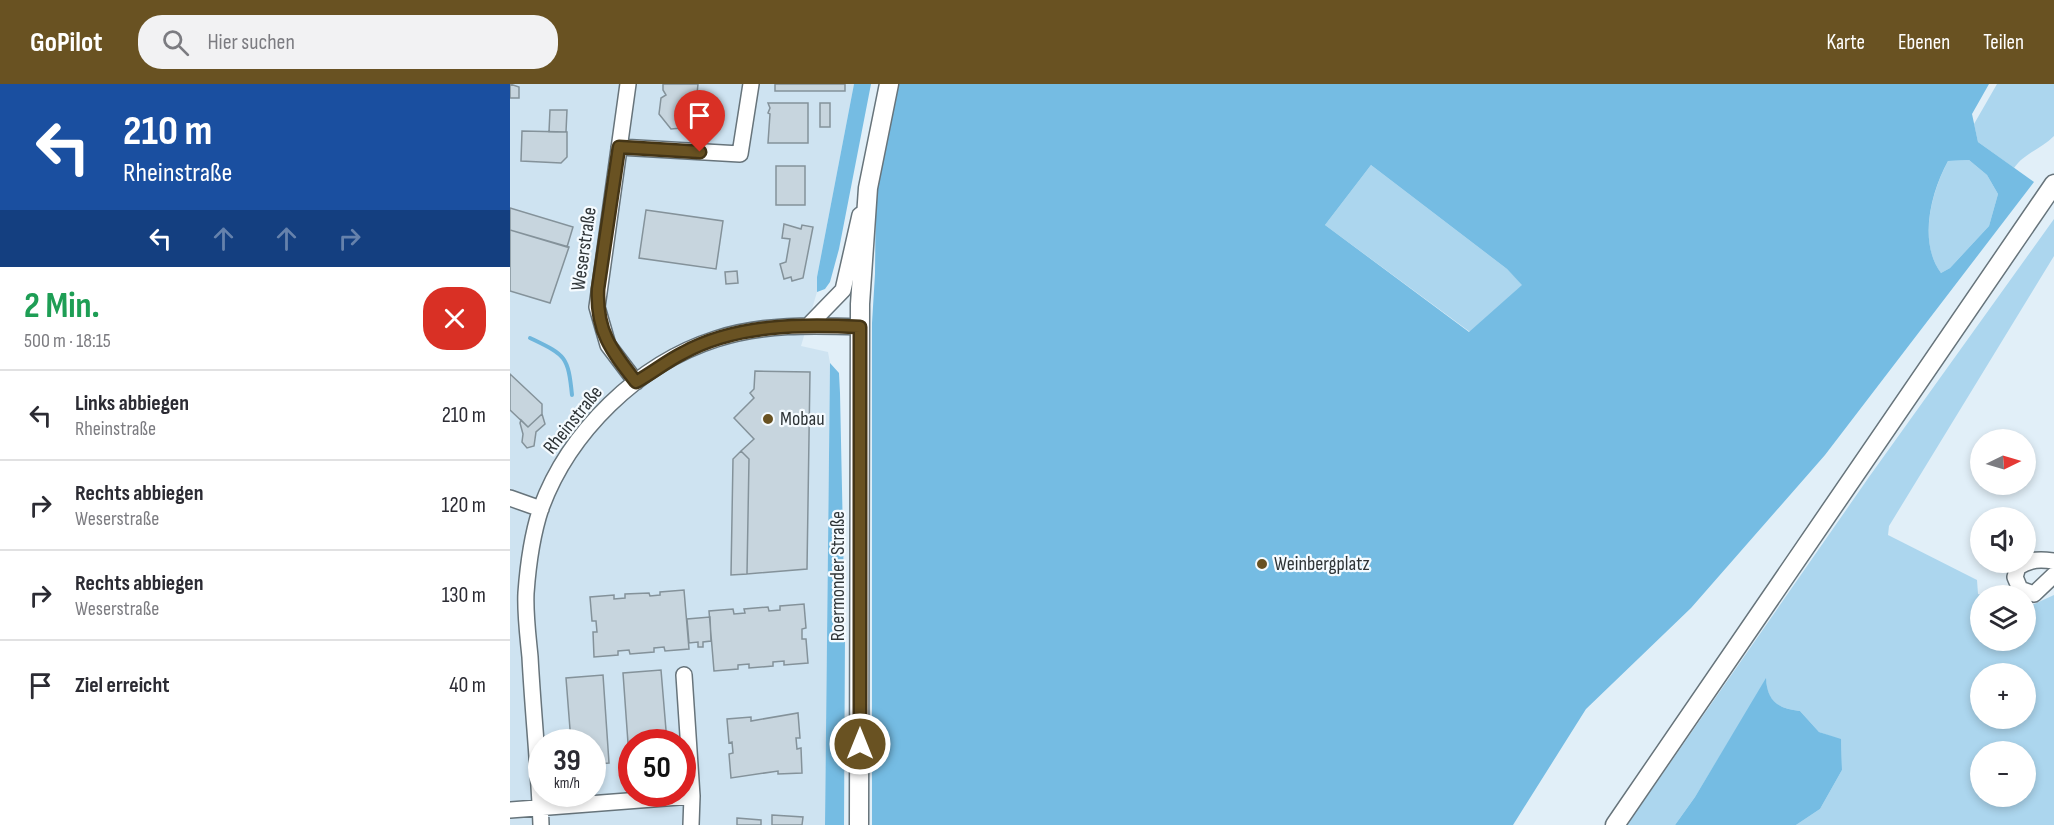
<!DOCTYPE html>
<html lang="de">
<head>
<meta charset="utf-8">
<style>
  :root { --surface:#fff; --page:#f2f2f3; --text:#2b2b33; --muted:#7c7c81; --line:#e1e1e2; --accent:#695222 }
  body { margin:0; font-family:"Sofia Sans Condensed",sans-serif; background:var(--page); color:var(--text); height:100vh; display:flex; flex-direction:column; font-size:22px; white-space:nowrap }
  * { box-sizing:border-box; margin:0 }
  p { font-size:20px; color:var(--muted) }
  .icon { flex:none; width:33px; height:33px; fill:none; stroke:currentColor; stroke-width:2; stroke-linecap:round; stroke-linejoin:round }
  .map { position:relative; flex:1; overflow:hidden }
  .drawer { display:flex; flex-direction:column; background:var(--surface); width:510px }
  .drawer>* { flex:none }
  .banner { background:#1a4fa0; color:#fff; overflow:hidden }
  .needle { width:39px; rotate:85deg }
  .fabs { position:absolute; left:1460px; top:345px; display:grid; gap:12px }
  .fabs a { display:grid; place-items:center; width:66px; height:66px; border-radius:50%; background:var(--surface); box-shadow:0 3px 9px #0003; font-size:30px }
  .speed { position:absolute; left:18px; top:645px; display:flex; gap:12px; font-size:30px; font-weight:700; text-align:center }
  .speed>* { display:grid; place-content:center; width:78px; height:78px; border-radius:50%; background:var(--surface); box-shadow:0 3px 9px #0003; line-height:1 }
  .speed small { font-size:15px; font-weight:400 }
  .speed .limit { border:9px solid #d22; background:#fff; color:#111 }
  .pin { position:absolute; display:grid; place-items:center; width:51px; height:51px; color:#fff; margin:-62px -26px; border-radius:50% 50% 50% 0; rotate:-45deg; box-shadow:0 0 6px #0007 }
  .pin .icon { rotate:45deg }
  .me { position:absolute; width:66px; margin:-33px; rotate:0deg; stroke-linejoin:round; filter:drop-shadow(0 0 4px #0008) }
  .turn { display:flex; align-items:center; gap:21px; height:126px; padding:0 24px; font-size:27px }
  .turn .icon { width:78px; height:78px; stroke-width:2.5 }
  .turn b { display:block; font-size:42px; line-height:51px }
  .lanes { display:flex; align-items:center; height:57px; padding:0 24px; background:#0003; justify-content:center; gap:30px; direction:ltr }
  .lanes .off { opacity:.35 }
  .round { display:grid; place-items:center; flex:none; width:63px; height:63px; border-radius:24px; background:var(--page) }
  .headline { display:flex; align-items:center; justify-content:space-between; height:102px; padding:0 24px }
  h1 { font-size:36px; font-weight:700; line-height:45px; color:#1e9e55 }
  ul { padding:0; list-style:none }
  li { display:flex; align-items:center; gap:18px; height:90px; padding:0 24px; border-top:2px solid var(--line) }
  li div { flex:1 }
  li b { display:block; font-size:22px }
  li em { font-style:normal }
  header { display:flex; align-items:center; gap:36px; box-sizing:border-box; height:84px; padding:0 30px; background:var(--accent); color:#fff }
  header strong { font-size:28px }
  nav { display:flex; gap:33px; margin-inline-start:auto; font-size:21px }
  .search { width:420px; height:54px; background:var(--page); display:flex; align-items:center; gap:15px; box-sizing:border-box; padding:0 21px; border-radius:24px; color:var(--muted); font-size:22px }
  main { display:flex; flex:1; min-height:0 }
  .map>svg:first-child { display:block }
  .built { fill:#cee3f1; fill-rule:evenodd }
  .green { fill:#acd6ee; fill-rule:evenodd }
  .forest { fill:#75bce3; fill-rule:evenodd }
  .lines { fill:none; stroke-linecap:round; stroke-linejoin:round }
  .stream { stroke:#6fb6dc; stroke-width:4 }
  .building { fill:#c7d5de; stroke:#84929a; stroke-width:1.5 }
  .minor-casing { stroke:#67747b; stroke-width:18 }
  .major-casing { stroke:#67747b; stroke-width:21 }
  .minor { stroke:#fff; stroke-width:15 }
  .major { stroke:#fff; stroke-width:18 }
  .route-casing { stroke:#443516; stroke-width:15 }
  .route { stroke:#695222; stroke-width:10 }
  .poi-dot { fill:#695222; stroke:#f5fbff; stroke-width:2 }
  .labels { text-anchor:middle; dominant-baseline:central; stroke-width:4.5; stroke-linejoin:round; paint-order:stroke }
  .street-label { font-size:20px; fill:#2e3437; stroke:#f5fbff }
  .poi-label { font-size:20px; fill:#2e3437; stroke:#f5fbff; text-anchor:start }
</style>
</head>
<body>
<header>
<strong>GoPilot</strong>
<div class="search"><svg class="icon" aria-label="search" viewBox="0 0 24 24"><circle cx="10" cy="10" r="6"/><path d="M15 15l6 6"/></svg>Hier suchen</div>
<nav><a>Karte</a><a>Ebenen</a><a>Teilen</a></nav>
</header>
<main>
<section class="drawer">
<div class="banner">
<div class="turn"><svg class="icon" aria-label="left" viewBox="0 0 24 24"><path d="M17 20v-9H6M10 6l-5 5 5 5"/></svg><div><b>210 m</b>Rheinstraße</div></div>
<div class="lanes"><svg class="icon" aria-label="left" viewBox="0 0 24 24"><path d="M17 20v-9H6M10 6l-5 5 5 5"/></svg><svg class="icon off" aria-label="ahead" viewBox="0 0 24 24"><path d="M12 20V5M6 11l6-6 6 6"/></svg><svg class="icon off" aria-label="ahead" viewBox="0 0 24 24"><path d="M12 20V5M6 11l6-6 6 6"/></svg><svg class="icon off" aria-label="right" viewBox="0 0 24 24"><path d="M7 20v-9h11M14 6l5 5-5 5"/></svg></div>
</div>
<div class="headline"><div><h1>2 Min.</h1><p>500 m · 18:15</p></div><a class="round" style="background:#d93025;color:#fff"><svg class="icon" aria-label="close" viewBox="0 0 24 24"><path d="M6 6l12 12M18 6L6 18"/></svg></a></div>
<ul>
<li><svg class="icon" aria-label="left" viewBox="0 0 24 24"><path d="M17 20v-9H6M10 6l-5 5 5 5"/></svg><div><b>Links abbiegen</b><p>Rheinstraße</p></div><em>210 m</em></li>
<li><svg class="icon" aria-label="right" viewBox="0 0 24 24"><path d="M7 20v-9h11M14 6l5 5-5 5"/></svg><div><b>Rechts abbiegen</b><p>Weserstraße</p></div><em>120 m</em></li>
<li><svg class="icon" aria-label="right" viewBox="0 0 24 24"><path d="M7 20v-9h11M14 6l5 5-5 5"/></svg><div><b>Rechts abbiegen</b><p>Weserstraße</p></div><em>130 m</em></li>
<li><svg class="icon" aria-label="arrive" viewBox="0 0 24 24"><path d="M6 21V4h12l-3 4 3 4H6"/></svg><div><b>Ziel erreicht</b></div><em>40 m</em></li>
</ul>
</section>
<div class="map">
<svg width="1544" height="741" viewBox="0 0 1544 741">
  <rect width="100%" height="100%" fill="#e1eff8"/>
  <path class="built" d="M0,0H344L307,193V208L291,262L318,268L320,279L315,741H0ZM32,658H82V710H32ZM122,658H172V710H122Z"/>
  <path class="green" d="M1487,0H1544V52C1531,65 1513,70 1504,84L1468,58L1464,40Z
    M1459,76L1477,91L1488,110L1479,142L1440,184L1431,189C1408,158 1421,109 1438,77Z
    M861,81L997,185L1013,201L960,248L815,141Z
    M1544,135V172L1379,442L1378,451L1467,496L1468,510L1472,511L1470,556H1515V522H1520L1544,511V741H1286L1310,725L1332,686L1331,656L1309,648L1290,627C1269,625 1257,618 1256,596L1185,713L1165,741H1117L1359,393ZM1470,590H1515V634H1470ZM1470,668H1515V712H1470Z"/>
  <path class="forest" d="M344,0H361L329,165L320,198L315,205L307,208V193Z
    M385,0H1479L1462,30L1468,58L1524,98L1315,371L1181,524L1076,625L1003,741H362V239L365,190L366,94ZM1459,76L1477,91L1488,110L1479,142L1440,184L1431,189C1408,158 1421,108 1438,77ZM861,81L997,185L1012,201L959,248L815,141Z
    M320,279L329,289L330,309L335,549L334,741H315Z
    M1256,594C1257,617 1268,625 1290,627L1309,648L1331,655L1332,686L1310,725L1286,741H1165L1185,713Z"/>
  <g class="lines">
    <path class="stream" d="M20,254C55,271 58,271 62,311"/>
  </g>
  <path class="building" d="M0,0L9,3V14H0Z
    M153,0H188L187,10L194,21L191,45L186,49L174,47L172,44L161,45L149,30L151,14L156,11L153,6Z
    M265,0H335V7H265Z
    M258,19H298V59H258L260,30L258,29L260,24Z
    M310,19H320V43H310Z
    M40,26H57L56,48H39Z
    M12,47L57,48V73L51,79L11,77Z
    M266,82H295V121H266Z
    M0,124L63,143L57,163L0,146Z
    M136,126L213,137L206,185L129,174Z
    M274,140L291,145L292,141L303,143L293,194L282,197L281,193L274,195L270,180L276,178L280,155L272,154Z
    M0,146L59,163L40,219L0,207Z
    M227,187L228,199L216,200L215,188Z
    M245,287L300,288L297,485L237,490L239,375L231,367L244,355L224,334L244,314L240,309L244,305Z
    M0,290L32,320V330L18,343L0,326Z
    M32,330L35,340L26,348L24,362L17,364L12,358L13,350L10,339L11,336L18,343Z
    M231,367L239,375L237,490L221,491L223,375Z
    M174,506L179,565L155,567L154,563L144,564V568L120,570L119,566L108,567V571L84,573L83,548H87L86,537H82L80,513L104,511V515L115,514V510L139,509L140,512L150,511V508Z
    M294,520L296,544L292,545V555H296L298,579L274,581V577L263,578V582L239,584V580L228,581V585L204,587L199,527L223,525L224,530L235,529L234,525L258,523L259,527L270,526V522Z
    M200,533L201,557L193,558V563H188V558L179,559L177,535Z
    M151,586L157,658H122L120,687L113,589Z
    M93,591L99,679L86,680L82,684V658H61L56,594Z
    M288,629L290,654H286L287,665L291,664L292,689L268,690V687L221,694L219,670L223,669L222,658L219,659L217,635L241,633V637Z
    M262,731L293,733L292,741H262Z
    M227,734L251,736V741H227Z"/>
  <g class="lines">
    <defs>
      <path id="minor" d="M118,0L87,223L98,261L126,298
        M109,63L230,70L241,0
        M299,241L333,206L350,131
        M0,414L31,425
        M1544,477C1530,475 1521,475 1508,483L1505,493L1510,505L1524,510L1544,491
        M174,591L182,712L181,741
        M0,726L182,712
        M31,741C29,685 23,629 20,573C18,552 15,530 16,509C18,481 22,451 31,424C59,348 128,280 206,255C252,240 302,241 350,243"/>
      <path id="major" d="M349,741L350,220L358,104L379,0
        M1105,741L1544,100"/>
    </defs>
    <use href="#minor" class="minor-casing"/>
    <use href="#major" class="major-casing"/>
    <use href="#minor" class="minor"/>
    <use href="#major" class="major"/>
  </g>
  <g class="lines">
    <defs>
      <path id="route" d="M190,68L109,63L88,205C86,247 101,266 126,298C142,289 157,277 173,269C226,240 292,240 350,243V660"/>
    </defs>
    <use href="#route" class="route-casing"/>
    <use href="#route" class="route"/>
  </g>
  <g class="poi-dot">
    <circle cx="258" cy="335" r="6"/>
    <circle cx="752" cy="480" r="6"/>
  </g>
  <g class="labels">
    <g class="street-label">
      <text transform="translate(74 165) rotate(-82)">Weserstraße</text>
      <text transform="translate(63 336) rotate(-51)">Rheinstraße</text>
      <text transform="translate(328 492) rotate(-90)">Roermonder Straße</text>
    </g>
    <g class="poi-label">
      <text x="270" y="335">Mobau</text>
      <text x="764" y="480">Weinbergplatz</text>
    </g>
  </g>
</svg>
<div class="fabs">
<a><svg class="needle" viewBox="-14 -14 28 28"><path d="M0-13l5 13h-10z" fill="#e53935"/><path d="M0 13l5-13h-10z" fill="#7c7c81"/></svg></a>
<a><svg class="icon" aria-label="sound" viewBox="0 0 24 24"><path d="M4 9h4l5-4v14l-5-4H4zM17 9q2 3 0 6"/></svg></a>
<a><svg class="icon" aria-label="layers" viewBox="0 0 24 24"><path d="M12 4l9 5-9 5-9-5zM3 14l9 5 9-5"/></svg></a>
<a>+</a>
<a>−</a>
</div>
<div class="speed"><div>39<small>km/h</small></div><div class="limit">50</div></div>
<div class="pin" style="left:190px;top:68px;background:#d93025"><svg class="icon" aria-label="arrive" viewBox="0 0 24 24"><path d="M6 21V4h12l-3 4 3 4H6"/></svg></div>
<svg class="me" style="left:350px;top:660px" viewBox="-20 -20 40 40"><circle r="17" fill="#695222" stroke="#fff" stroke-width="3"/><path d="M0-11L8 9 0 5-8 9z" fill="#fff"/></svg>
</div>
</main>
</body>
</html>
